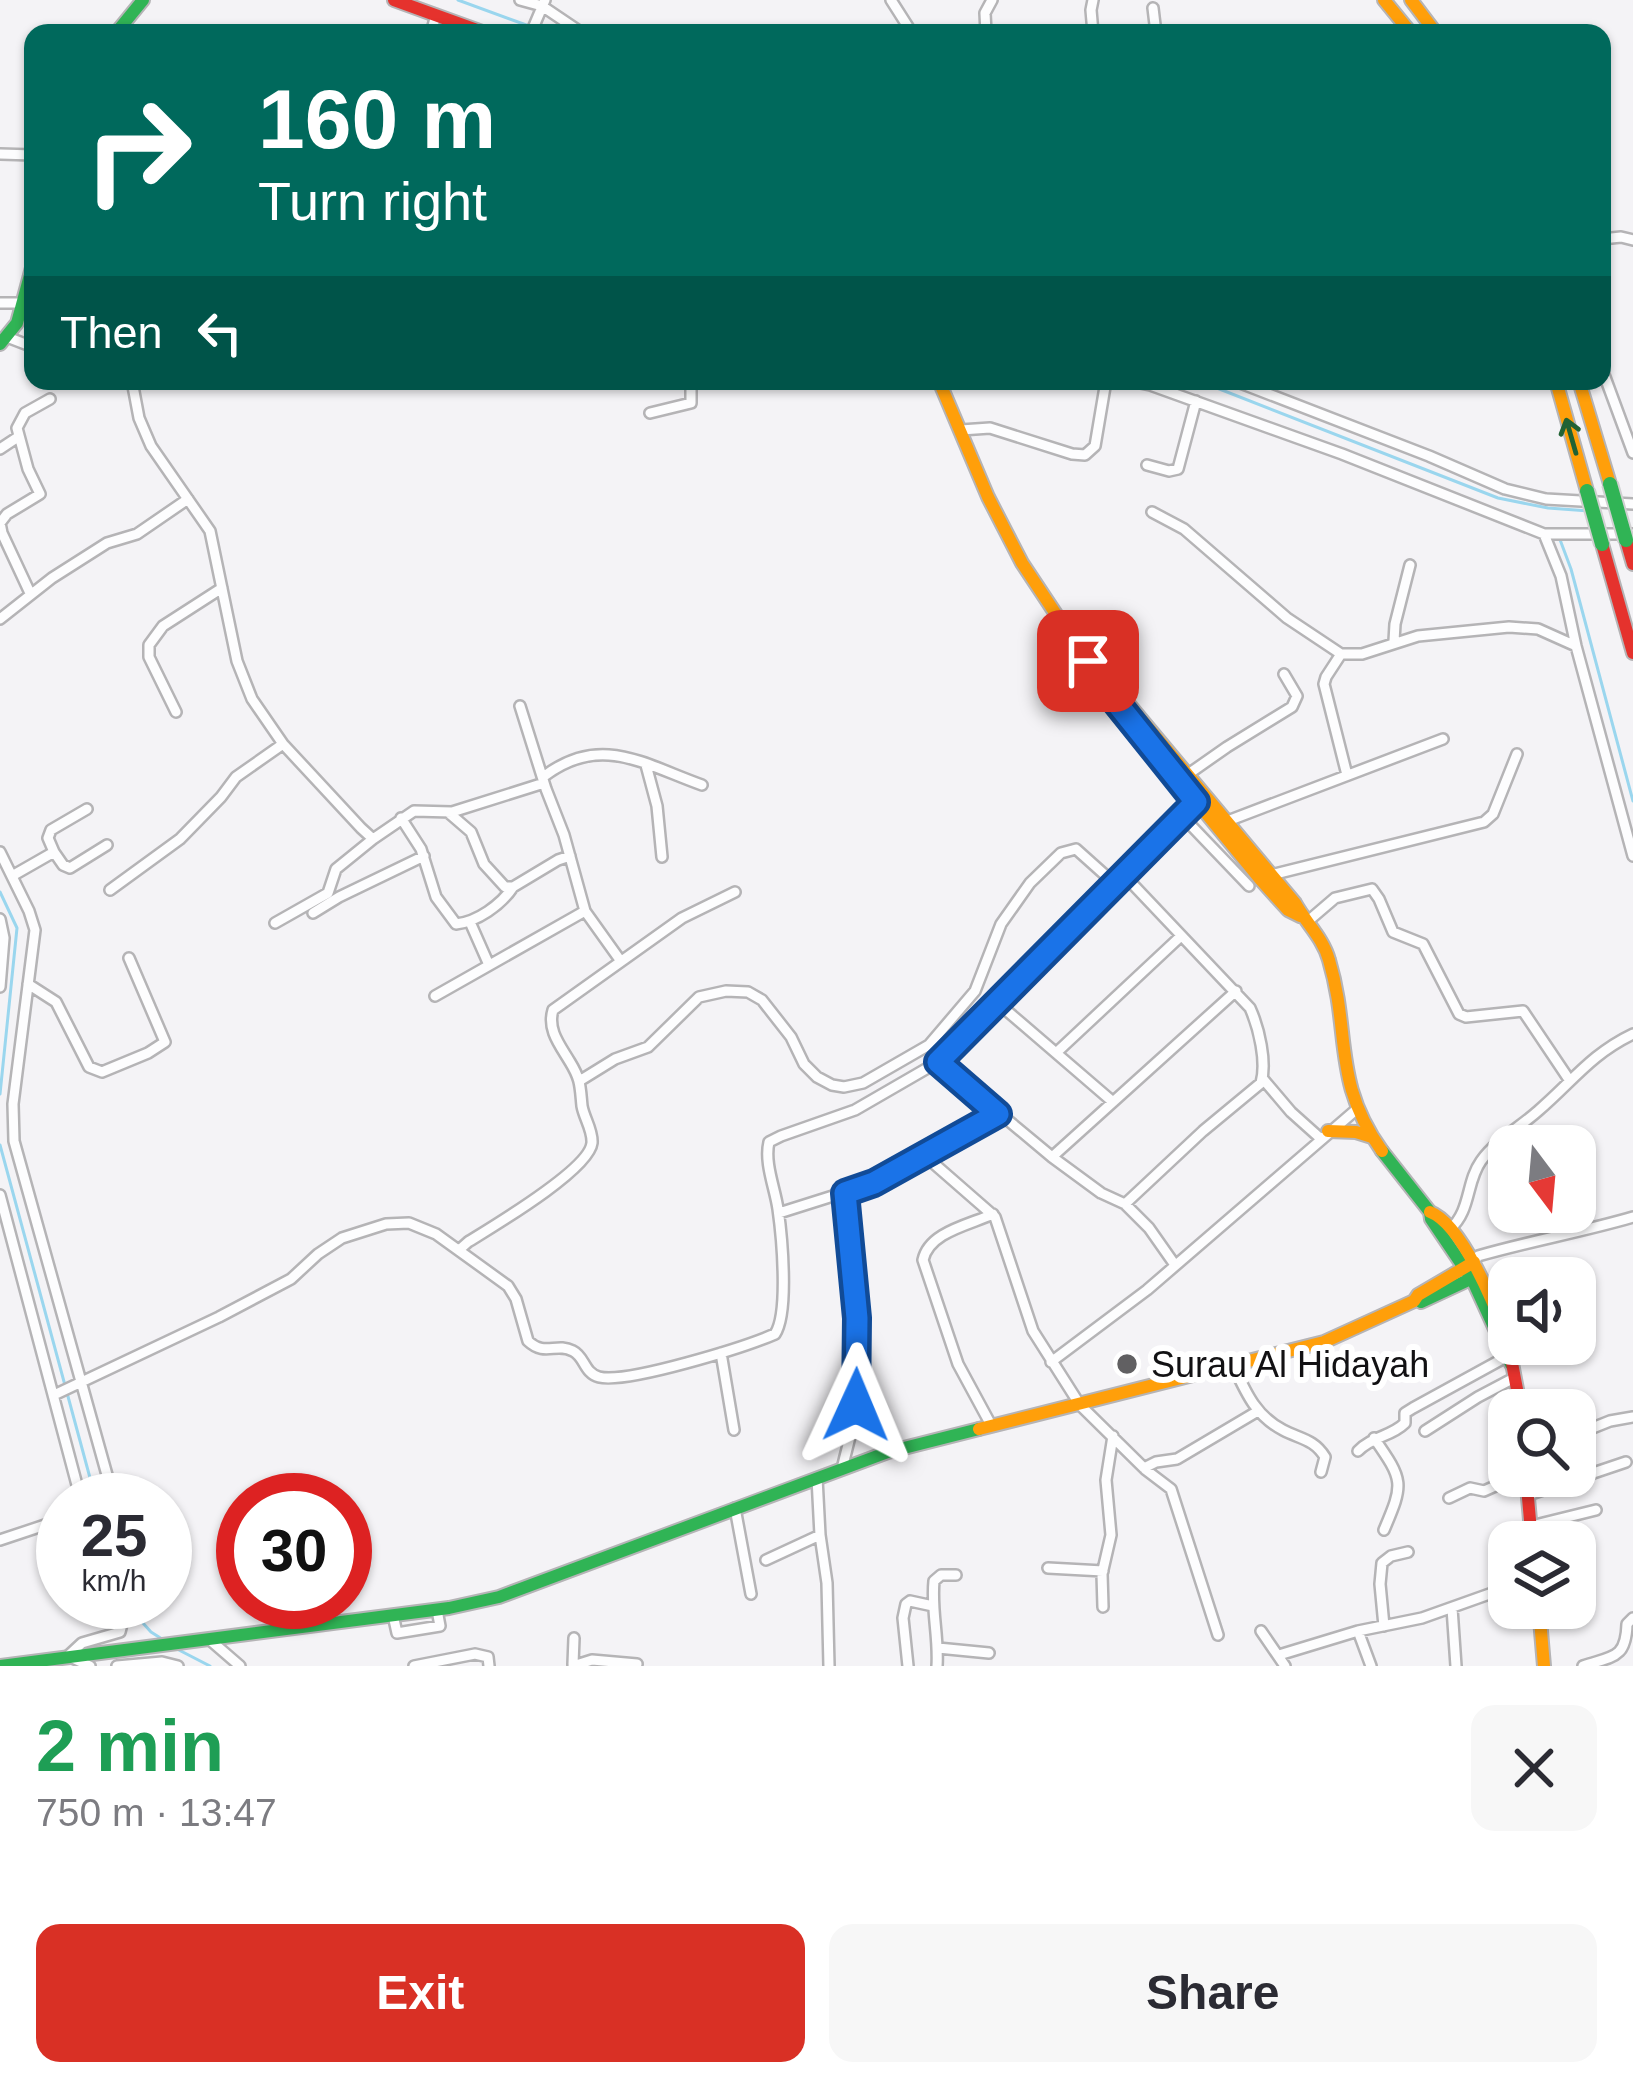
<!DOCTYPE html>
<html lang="en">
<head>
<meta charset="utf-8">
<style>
  :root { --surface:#fff; --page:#f7f7f7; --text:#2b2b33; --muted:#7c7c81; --accent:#d93025 }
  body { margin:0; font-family:Helvetica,sans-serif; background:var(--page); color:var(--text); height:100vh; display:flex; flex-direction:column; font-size:45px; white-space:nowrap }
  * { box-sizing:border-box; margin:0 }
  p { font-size:39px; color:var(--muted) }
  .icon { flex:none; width:66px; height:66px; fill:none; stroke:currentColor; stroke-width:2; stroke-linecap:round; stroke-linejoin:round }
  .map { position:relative; height:1666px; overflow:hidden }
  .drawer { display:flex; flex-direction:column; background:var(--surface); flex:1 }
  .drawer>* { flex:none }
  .banner { position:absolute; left:24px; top:24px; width:1587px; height:366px; border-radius:24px; box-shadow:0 3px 9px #0004; background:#00695c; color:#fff; overflow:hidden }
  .needle { width:78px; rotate:164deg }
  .controls { position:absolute; left:1488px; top:1125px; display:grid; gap:24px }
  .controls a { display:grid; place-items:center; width:108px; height:108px; border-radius:24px; background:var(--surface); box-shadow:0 3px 9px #0004; font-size:60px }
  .speed { position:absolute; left:36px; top:1473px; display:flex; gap:24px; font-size:60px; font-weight:700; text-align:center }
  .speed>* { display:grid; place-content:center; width:156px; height:156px; border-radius:50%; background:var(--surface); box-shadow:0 3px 9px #0004; line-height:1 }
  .speed small { font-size:30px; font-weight:400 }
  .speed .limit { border:18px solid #d22; background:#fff; color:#111 }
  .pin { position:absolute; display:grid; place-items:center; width:102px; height:102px; color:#fff; margin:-51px; border-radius:24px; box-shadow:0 6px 18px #0006 }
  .me { position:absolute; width:132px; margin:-66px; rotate:1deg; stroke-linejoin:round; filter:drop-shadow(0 0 9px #0008) }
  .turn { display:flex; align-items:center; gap:42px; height:252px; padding:0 36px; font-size:54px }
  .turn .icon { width:156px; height:156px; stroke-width:2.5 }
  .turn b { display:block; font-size:84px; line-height:102px }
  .then { display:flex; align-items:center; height:114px; padding:0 36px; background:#0003; gap:24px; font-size:45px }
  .round { display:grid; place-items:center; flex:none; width:126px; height:126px; border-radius:24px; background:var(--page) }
  .summary { display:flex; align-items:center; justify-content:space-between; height:204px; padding:0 36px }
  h1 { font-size:72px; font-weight:800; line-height:90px; color:#1e9e55 }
  .cta { display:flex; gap:24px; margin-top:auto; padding:24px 36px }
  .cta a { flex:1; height:138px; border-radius:24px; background:var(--accent); color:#fff; font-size:48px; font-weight:800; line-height:138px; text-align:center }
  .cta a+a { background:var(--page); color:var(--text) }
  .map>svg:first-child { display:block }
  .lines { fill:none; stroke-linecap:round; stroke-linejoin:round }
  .stream { stroke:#9ad6ee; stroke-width:3 }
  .street-casing { stroke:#b5b4b6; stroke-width:14 }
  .fast-casing { stroke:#b5b4b6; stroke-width:16 }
  .slow-casing { stroke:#b5b4b6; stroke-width:16 }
  .jam-casing { stroke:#b5b4b6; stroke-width:16 }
  .street { stroke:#fdfdfe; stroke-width:9 }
  .fast { stroke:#30b455; stroke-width:12 }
  .slow { stroke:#ff9f0a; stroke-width:12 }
  .jam { stroke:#e5322d; stroke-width:12 }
  .fast-bridge-casing { stroke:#d0d0d1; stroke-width:18; stroke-linecap:butt }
  .fast-bridge { stroke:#30b455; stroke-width:14 }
  .oneway { stroke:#216234 }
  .route-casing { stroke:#114b97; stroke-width:30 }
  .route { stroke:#1a73e8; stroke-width:21 }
  .poi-dot { fill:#616062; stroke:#fff; stroke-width:4.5 }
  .labels { text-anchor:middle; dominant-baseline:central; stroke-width:12; stroke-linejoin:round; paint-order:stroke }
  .poi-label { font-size:36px; fill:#121113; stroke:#fff; text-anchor:start }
</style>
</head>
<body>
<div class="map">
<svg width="1633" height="1666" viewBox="0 0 1633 1666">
  <rect width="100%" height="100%" fill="#f4f3f6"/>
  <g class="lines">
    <path class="stream" d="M458,0L529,26
      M1199,381L1498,498L1548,508L1589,511
      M1559,537L1571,569L1633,801
      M0,892L17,928L0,1094
      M0,1145L96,1500
      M124,1602L151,1632L162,1639
      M175,1648L210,1666"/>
    <defs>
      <path id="street" d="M520,0L542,6L582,33
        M891,0L912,33
        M1153,8L1156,33
        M431,33L436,15
        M531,33L545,0
        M986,33L985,13L992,0
        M1093,33L1091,10L1093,0
        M0,154L33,155
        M1602,239L1621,237L1633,240
        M0,303H24
        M7,337L33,347
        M1602,369L1633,453
        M132,381L139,418L151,446L210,531L237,661L252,699L283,744L361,828L373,839L414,811L452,812L544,783
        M1130,381L1150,385L1342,454L1544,534H1633
        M1235,381L1429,456L1505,489L1546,499L1633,504
        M650,413L691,403V381
        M961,430L990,428L1072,454L1085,455L1095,446L1106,381
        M0,449L18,437
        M1147,465L1169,471L1178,469L1196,401
        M1152,512L1184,529L1287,618L1341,654H1362L1418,636L1509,627L1538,629L1576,646
        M1544,534L1561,576L1576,646L1633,856
        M30,593L2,533L0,523L7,514L40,494L28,469L17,428L25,413L50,399
        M0,619L52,578L107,543L137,534L188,499
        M1394,641L1395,624L1410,565
        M1341,654L1326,677L1324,684L1347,775
        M520,706L546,789L564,835L585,911L620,960
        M176,712L149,657V645L163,626L222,588
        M646,765L657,806L662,857
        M1187,775L1227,747L1292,707L1297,696L1284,674
        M543,777C600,733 643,764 702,785
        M449,813L471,832L484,864L505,887H513L558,860L570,856
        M1182,816L1249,886
        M401,818L421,849L436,897L456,924C477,922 501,905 513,887
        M1225,822L1443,739
        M0,852L29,911L35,930L13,1104L14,1141L114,1500
        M54,852L63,865L70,868L107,845
        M1123,874L1250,1008C1259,1028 1267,1062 1261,1083L1203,1131L1125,1204
        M12,876L54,852L48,838L51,830L87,809
        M1267,876L1484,822L1493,814L1517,754
        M110,890L180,839L221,797L236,777L283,744
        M313,913L339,897L424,856
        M0,919L4,938L0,987
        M470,922L489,965
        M1307,922L1335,898L1372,889L1379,899L1393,932L1423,944L1459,1014L1466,1017L1523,1011L1570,1081
        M275,923L328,893L336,869L373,839
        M28,984L56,1002L89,1067L102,1072L148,1053L165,1042L129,958
        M435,996L585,911
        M999,1004L1113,1102
        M1056,1053L1181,936
        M938,1062L1052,1157L1101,1193L1125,1204L1149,1228L1175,1265
        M1263,1079L1291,1112L1320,1138
        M581,1080L615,1059L648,1047L699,997L726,991L748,992L762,1000L791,1037L804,1064L817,1077L832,1085L844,1087L863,1083L929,1045L975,991L1001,924L1030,883L1061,853L1076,849L1114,883
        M924,1155L995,1217L1033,1331L1080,1405L1146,1470L1171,1489L1218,1635
        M1052,1157L1236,991
        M0,1195L81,1500
        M779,1213L874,1183L997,1114
        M1450,1229C1471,1211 1466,1182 1481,1161C1495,1141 1520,1127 1538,1111C1572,1082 1591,1054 1633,1034
        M459,1250L468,1242C492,1227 589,1170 592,1143C593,1130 584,1118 582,1106C580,1086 581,1080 570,1062C560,1045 547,1030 553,1010L682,918L735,892
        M1474,1262L1478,1256C1530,1241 1582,1232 1633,1217
        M721,1353L734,1430
        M1051,1362L1147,1290L1357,1109
        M1234,1367C1246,1393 1256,1416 1283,1430C1300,1439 1314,1439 1325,1457L1321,1472
        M54,1395L219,1317L291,1279L318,1254L342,1238L386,1224L409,1223L436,1234L508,1286L516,1299L528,1341C545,1357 556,1342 573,1351C585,1357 584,1373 599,1377C627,1384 745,1347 775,1334C789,1313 782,1237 778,1209C775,1188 764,1163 769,1142L781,1136L855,1110L938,1062L999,1004L1196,802
        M991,1425L958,1364L923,1260C929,1232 969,1225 993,1214
        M1425,1431L1478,1397L1514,1378
        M1575,1435L1610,1421L1633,1417
        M1374,1438C1404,1481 1404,1483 1384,1530
        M1358,1451C1372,1436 1391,1437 1405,1423V1413L1413,1408L1506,1357
        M1144,1468L1156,1462L1177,1459L1258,1411
        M842,1469C847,1447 854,1426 856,1403C863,1334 854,1262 845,1193
        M817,1478L820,1535L827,1583L829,1666
        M1528,1495L1626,1462
        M1449,1498L1470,1488L1484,1491L1518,1476
        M735,1508L751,1594
        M1531,1526L1596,1510
        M0,1540L63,1519
        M766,1560L820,1535
        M1575,1560L1588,1555
        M1048,1568L1103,1571
        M1103,1607L1102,1574L1111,1535L1106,1480L1113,1436
        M1452,1608L1456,1666
        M393,1615L397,1633L440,1626L437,1610
        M1384,1626L1380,1584L1382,1563L1391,1556L1408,1552
        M1261,1631L1285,1666
        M1358,1631L1371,1666
        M210,1640L240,1666
        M938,1648L989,1653
        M1279,1655L1358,1631L1422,1618L1509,1587
        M573,1664L574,1638
        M90,1666L68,1656L82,1643L120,1632L122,1624L111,1602
        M117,1666L162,1662L178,1666
        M414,1666L475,1654L488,1657L489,1666
        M573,1666L592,1660L637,1664
        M908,1666L903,1618L906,1604L910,1601L933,1606
        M937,1666C939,1637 931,1610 934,1581L941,1575H956
        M1583,1666C1613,1656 1626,1659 1627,1624L1633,1618"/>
      <path id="fast" d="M116,33L143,0
        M0,344L17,323L33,264
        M1382,1151L1430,1212L1431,1219L1473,1281L1511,1364
        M1421,1302L1479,1275
        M0,1666L449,1608L499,1597L888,1452L979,1429"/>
      <path id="slow" d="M1384,0L1411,33
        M1411,0L1436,33
        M939,381L988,497L1022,563L1089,664
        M1556,381L1587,491
        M1579,381L1610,484
        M1088,661L1101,671L1295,903C1306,923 1323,938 1329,960C1351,1034 1332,1081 1382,1151
        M1110,696L1260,879L1288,910L1300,916
        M1328,1131L1356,1132L1372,1137
        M1430,1212C1462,1224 1495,1306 1507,1338
        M979,1429L1324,1342L1414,1301L1418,1295L1474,1262
        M1539,1608L1544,1666"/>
      <path id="jam" d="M394,0L485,33
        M1626,540L1633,564
        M1602,544L1633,653
        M1511,1358L1521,1410
        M1526,1476L1532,1542"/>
    </defs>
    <use href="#street" class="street-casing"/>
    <use href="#fast" class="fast-casing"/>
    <use href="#slow" class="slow-casing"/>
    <use href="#jam" class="jam-casing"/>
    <use href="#street" class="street"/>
    <use href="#fast" class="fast"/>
    <use href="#slow" class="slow"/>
    <use href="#jam" class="jam"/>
    <defs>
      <path id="fast-bridge" d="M1610,484L1626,540
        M1587,491L1602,544"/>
    </defs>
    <use href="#fast-bridge" class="fast-bridge-casing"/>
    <use href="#fast-bridge" class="fast-bridge"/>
  </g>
  <defs><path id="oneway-shaft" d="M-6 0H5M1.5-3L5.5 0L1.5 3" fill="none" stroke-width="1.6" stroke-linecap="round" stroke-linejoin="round" transform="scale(3)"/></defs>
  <use class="oneway" href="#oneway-shaft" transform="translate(1571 436) rotate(-106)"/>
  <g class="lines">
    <defs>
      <path id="route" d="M856,1405L857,1318L845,1193L874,1183L998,1114L938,1062L1196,802L1095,676L1088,661"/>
    </defs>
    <use href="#route" class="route-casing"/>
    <use href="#route" class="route"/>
  </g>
  <circle class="poi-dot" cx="1127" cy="1364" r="12"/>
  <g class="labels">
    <g class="poi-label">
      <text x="1151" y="1364">Surau Al Hidayah</text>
    </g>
  </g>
</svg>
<div class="controls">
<a><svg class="needle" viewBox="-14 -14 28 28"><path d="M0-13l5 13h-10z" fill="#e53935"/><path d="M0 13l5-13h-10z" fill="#7c7c81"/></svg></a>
<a><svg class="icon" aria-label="sound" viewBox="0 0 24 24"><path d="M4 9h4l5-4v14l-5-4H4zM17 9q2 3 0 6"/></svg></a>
<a><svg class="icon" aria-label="search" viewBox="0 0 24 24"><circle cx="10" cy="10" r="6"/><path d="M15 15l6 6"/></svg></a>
<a><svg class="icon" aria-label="layers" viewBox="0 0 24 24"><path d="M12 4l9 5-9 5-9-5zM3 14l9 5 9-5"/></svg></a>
</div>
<div class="speed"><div>25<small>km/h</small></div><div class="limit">30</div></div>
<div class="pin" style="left:1088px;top:661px;background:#d93025"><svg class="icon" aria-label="arrive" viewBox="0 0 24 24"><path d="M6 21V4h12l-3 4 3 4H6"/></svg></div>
<svg class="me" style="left:856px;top:1405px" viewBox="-20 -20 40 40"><path d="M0-17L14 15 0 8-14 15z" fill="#1a73e8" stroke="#fff" stroke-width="4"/></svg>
<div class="banner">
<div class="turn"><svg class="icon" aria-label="right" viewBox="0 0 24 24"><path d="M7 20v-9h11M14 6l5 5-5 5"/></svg><div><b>160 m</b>Turn right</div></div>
<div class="then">Then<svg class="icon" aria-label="left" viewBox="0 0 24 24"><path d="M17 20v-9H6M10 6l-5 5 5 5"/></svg></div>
</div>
</div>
<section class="drawer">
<div class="summary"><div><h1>2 min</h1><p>750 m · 13:47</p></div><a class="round"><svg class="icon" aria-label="close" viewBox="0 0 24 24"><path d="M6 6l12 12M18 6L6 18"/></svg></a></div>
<div class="cta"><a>Exit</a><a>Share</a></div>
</section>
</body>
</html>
